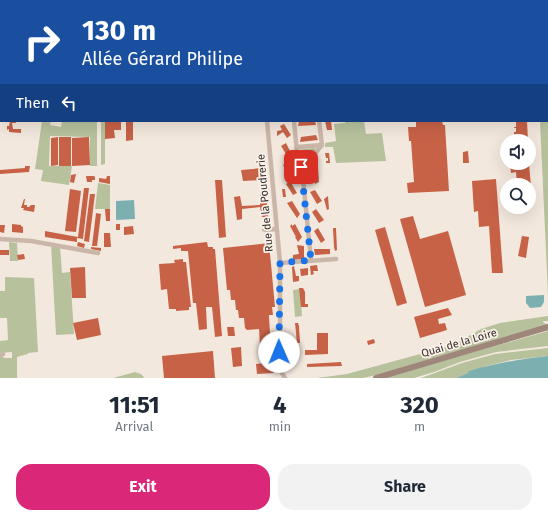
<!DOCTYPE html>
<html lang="en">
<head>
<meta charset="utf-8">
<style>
  :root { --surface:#fff; --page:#f2f2f3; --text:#1f2937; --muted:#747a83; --accent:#db2777 }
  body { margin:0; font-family:"Fira Sans",sans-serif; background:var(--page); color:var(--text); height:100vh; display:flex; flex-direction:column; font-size:15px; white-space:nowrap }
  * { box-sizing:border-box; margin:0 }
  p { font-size:13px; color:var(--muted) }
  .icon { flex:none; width:22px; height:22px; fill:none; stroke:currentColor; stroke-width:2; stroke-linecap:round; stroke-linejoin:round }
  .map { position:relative; height:378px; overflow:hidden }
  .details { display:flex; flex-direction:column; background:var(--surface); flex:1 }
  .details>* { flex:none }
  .banner { position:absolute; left:0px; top:0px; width:548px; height:122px; box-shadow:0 4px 16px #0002; background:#1a4fa0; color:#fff; overflow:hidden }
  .buttons { position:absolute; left:500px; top:134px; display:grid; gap:8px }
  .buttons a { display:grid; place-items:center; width:36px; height:36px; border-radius:50%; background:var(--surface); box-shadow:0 4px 16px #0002; font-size:20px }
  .pin { position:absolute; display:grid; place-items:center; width:34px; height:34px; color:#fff; margin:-17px; border-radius:8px; box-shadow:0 2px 6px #0006 }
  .me { position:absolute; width:44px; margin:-22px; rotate:359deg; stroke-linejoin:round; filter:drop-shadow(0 0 3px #0008) }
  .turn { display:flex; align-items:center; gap:14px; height:84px; padding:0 16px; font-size:18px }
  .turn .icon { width:52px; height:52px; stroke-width:2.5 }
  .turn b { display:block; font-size:28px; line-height:34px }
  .then { display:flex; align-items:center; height:38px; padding:0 16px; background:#0003; gap:8px; font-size:15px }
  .eta { display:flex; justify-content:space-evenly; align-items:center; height:68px; text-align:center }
  .eta b { font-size:24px; font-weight:700; line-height:28px }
  .action { display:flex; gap:8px; margin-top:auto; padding:8px 16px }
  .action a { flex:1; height:46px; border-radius:16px; background:var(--accent); color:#fff; font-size:16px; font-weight:700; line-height:46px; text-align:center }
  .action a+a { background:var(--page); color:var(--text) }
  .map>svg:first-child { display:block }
  .green { fill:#b7c29d }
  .water { fill:#7cb0b0 }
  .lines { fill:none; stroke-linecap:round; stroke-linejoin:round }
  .stream { stroke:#7cb0b0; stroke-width:1.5 }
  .building { fill:#c76247 }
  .lane { stroke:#cbb7a9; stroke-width:2.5 }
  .street { stroke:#cbb7a9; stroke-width:4.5 }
  .secondary { stroke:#9f867a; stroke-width:6 }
  .route { stroke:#1a73e8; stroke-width:7; stroke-dasharray:0 12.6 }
  .labels { text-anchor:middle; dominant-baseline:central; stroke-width:3.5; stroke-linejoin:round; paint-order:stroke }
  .street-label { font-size:11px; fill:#382d29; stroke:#faf2ea }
</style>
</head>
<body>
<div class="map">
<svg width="548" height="378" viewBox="0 0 548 378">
  <rect width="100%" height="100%" fill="#f3e8dd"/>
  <path class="green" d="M9,0H180V1H9Z
    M201,0H330V1Z
    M547,77H548V295L540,121H547Z
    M42,121H51L50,125L61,127L62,121H97V166H90V137L50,136L49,166H72L69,185L41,181L43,170L35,169Z
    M101,121H105V164L101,165Z
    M345,121H364L366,134L382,133L386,161L336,163L333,147H325V143L336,141L334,124L345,123Z
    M314,148L316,149L304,164L301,163L299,150Z
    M98,183L110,185V209H95Z
    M9,242L17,243L18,261H10Z
    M51,244L60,246L62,273L70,272L74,334L56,335Z
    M5,277L34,278L38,352L28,353V354L17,357V378H0V356L5,358H12V352L0,353V341L8,340L7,318H0V291H5Z
    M300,289L302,316L295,317L293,290Z
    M548,316V321H543V322L547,325L372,376L363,378H317L347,374L453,345L481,329L500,323Z
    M548,331V346L496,352L460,362L434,372L414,378H383Z
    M548,348V356L511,360L486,366L456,378H421L462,363L495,354Z
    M135,372L141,374L144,377L143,378H113Z"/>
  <path class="water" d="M134,200L135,219L116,220V201Z
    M544,295V302L541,307L530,308L526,303V296Z
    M548,356V378H456L468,373L469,371C495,363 521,359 548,356Z"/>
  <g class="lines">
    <path class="stream" d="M371,1V0"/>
  </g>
  <path class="building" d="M10,121H16V123H12L13,129H21V133L9,132V129L7,130V126H9Z
    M105,121H121V130H114L115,138L105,139Z
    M126,121H133V140L126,141Z
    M299,121H315L316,125L298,126Z
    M325,121H331L332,130H327Z
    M416,121H442L443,125H445L449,191L408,193L407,183L414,182L411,141H409L408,127H416Z
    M516,121H527L528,141H509V137H514V132H516V128H514V127H516Z
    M284,124L291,135L287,138L283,132L277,136V131L282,130L280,126Z
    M316,135L318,140L300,142L301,137Z
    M58,137V165L51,166V138Z
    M59,137H71V166H59Z
    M89,137L90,165L72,166V138Z
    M286,143L292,155L288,157L281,146Z
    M468,151L469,163H463V152Z
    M325,153H329L330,163H326V161H328V158H326Z
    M287,162L294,174L290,176L283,165Z
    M510,163H529L531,187H529V185H517L516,172L511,173Z
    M25,166H30L29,172L0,174V170L25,168Z
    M315,166V168H318L319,182L315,184L313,167Z
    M263,168L264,175L260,176L261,180L243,181L241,170Z
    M76,174L74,183L70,182L71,175Z
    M86,176H94L95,177V180H92V182H87Z
    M107,176H110V184L99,182V178L106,179Z
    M496,179L503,273H492L489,226L479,227L478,211L474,212L472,181Z
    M215,180H222L226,237L219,238Z
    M290,181L297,193L293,195L286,184Z
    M84,188H89L83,239L77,238V242L45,237V231L78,237Z
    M70,189L81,191L76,232L65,231Z
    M282,189H285L286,197H283Z
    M315,190L322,201L317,204L310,192Z
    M90,194H95L89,242L84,241Z
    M260,194H266L268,217H262L260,207L242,209V219L237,220L234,197L240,196L242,206L260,205Z
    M328,196L329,209L327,210L324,199Z
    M24,199H25L24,205H27V207H29L31,205H35L34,212L23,210L24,208H21Z
    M292,201L300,214L297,218L287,203Z
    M105,209H110V221H106Z
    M316,209L324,220L319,223L312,212Z
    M96,213L101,214L97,246H92Z
    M413,216L420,239L448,231L466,295L425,307L400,219Z
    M12,224L21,225V226L23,227V233L12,232Z
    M116,224H120V230H116Z
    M292,224V226L295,224L302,237L298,242L295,237H296L290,226Z
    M0,225H5L4,233L0,232Z
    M133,226L134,234L124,235V227Z
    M385,227L407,303L397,306L375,230Z
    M318,228L325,240L321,243L314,231Z
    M333,228H336L337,250L335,251L334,247Z
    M104,233H110L111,247H104Z
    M522,236L529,237L526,258L518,256Z
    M78,242L85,244L84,248L77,246Z
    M207,242L208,247H213V249H215L222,336L215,337L212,307H206L207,329L199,330L196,303H193L188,251H181V248L173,249V246Z
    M269,243L275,307H272L273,315H269V317L271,349L266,350L260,346L259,329L247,330L245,328L244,318H239L238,310H236L235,300H231L230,290H227L223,248Z
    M297,245L304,246V259L293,260V255L299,254Z
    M91,247L101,248V251L91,249Z
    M314,249H330V254L315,255Z
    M0,250H9V255H0Z
    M24,254L25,259L18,260L17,255Z
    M183,259V262H186L191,307H189V310L176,311V309H169L167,289L161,290L159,264L175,263L174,260Z
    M317,265L318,271H313L314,274L311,275L310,266Z
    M294,266L296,276H299V281L293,282L292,267Z
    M85,267L86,298H72L70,268Z
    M308,268V275L301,276L300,269Z
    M299,288H303L305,292V304H308V307H301Z
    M448,308L452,315L438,319L439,324L445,323L447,330L420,338L414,317Z
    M98,318L101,335L77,340L73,323Z
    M295,323H298L299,326L300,343H297Z
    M227,327H234L235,336H228Z
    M317,333H328V354L305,355V350H317Z
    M374,339L375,343L368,345L367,341Z
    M241,347L242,366L233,367L231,348Z
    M213,351L215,378H164L162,356Z
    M273,362L274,373L257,374L256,364Z
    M341,362L342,366L307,367V364Z"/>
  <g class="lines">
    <path class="lane" d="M538,1V0
      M547,1H548
      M547,29H548
      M276,228L265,229L263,230L266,231L277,230"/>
    <path class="street" d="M190,0L191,1
      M267,121L280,263V370L285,378
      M294,121L298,163L302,169L311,260
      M297,147L322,145
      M302,169L322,145L319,121
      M0,239L31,241L98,253
      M280,263L336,259
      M0,355L3,354"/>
    <path class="secondary" d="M547,43H548
      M0,92H1
      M376,378L548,327"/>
  </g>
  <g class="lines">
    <path class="route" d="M279,352L280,263L311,260L301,167"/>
  </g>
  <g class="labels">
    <g class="street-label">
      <text transform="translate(265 203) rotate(-95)">Rue de la Poudrerie</text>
      <text transform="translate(459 343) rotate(-16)">Quai de la Loire</text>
    </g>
  </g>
</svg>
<div class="buttons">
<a><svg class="icon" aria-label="sound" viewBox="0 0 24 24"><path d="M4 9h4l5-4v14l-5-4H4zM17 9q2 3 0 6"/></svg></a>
<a><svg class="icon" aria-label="search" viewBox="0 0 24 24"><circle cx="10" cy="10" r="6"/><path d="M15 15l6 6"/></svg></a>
</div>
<div class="pin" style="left:301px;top:167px;background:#d93025"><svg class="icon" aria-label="arrive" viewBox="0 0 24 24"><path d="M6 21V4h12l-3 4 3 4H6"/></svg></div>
<svg class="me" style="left:279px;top:352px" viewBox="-20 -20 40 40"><circle r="19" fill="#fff"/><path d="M0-13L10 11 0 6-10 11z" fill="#1a73e8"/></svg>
<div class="banner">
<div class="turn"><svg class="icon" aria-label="right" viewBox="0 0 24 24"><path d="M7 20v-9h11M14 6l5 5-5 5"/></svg><div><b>130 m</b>Allée Gérard Philipe</div></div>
<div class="then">Then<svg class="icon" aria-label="left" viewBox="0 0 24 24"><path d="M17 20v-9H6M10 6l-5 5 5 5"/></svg></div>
</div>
</div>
<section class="details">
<div class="eta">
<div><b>11:51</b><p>Arrival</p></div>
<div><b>4</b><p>min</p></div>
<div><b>320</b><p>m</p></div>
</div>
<div class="action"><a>Exit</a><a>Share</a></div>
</section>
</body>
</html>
